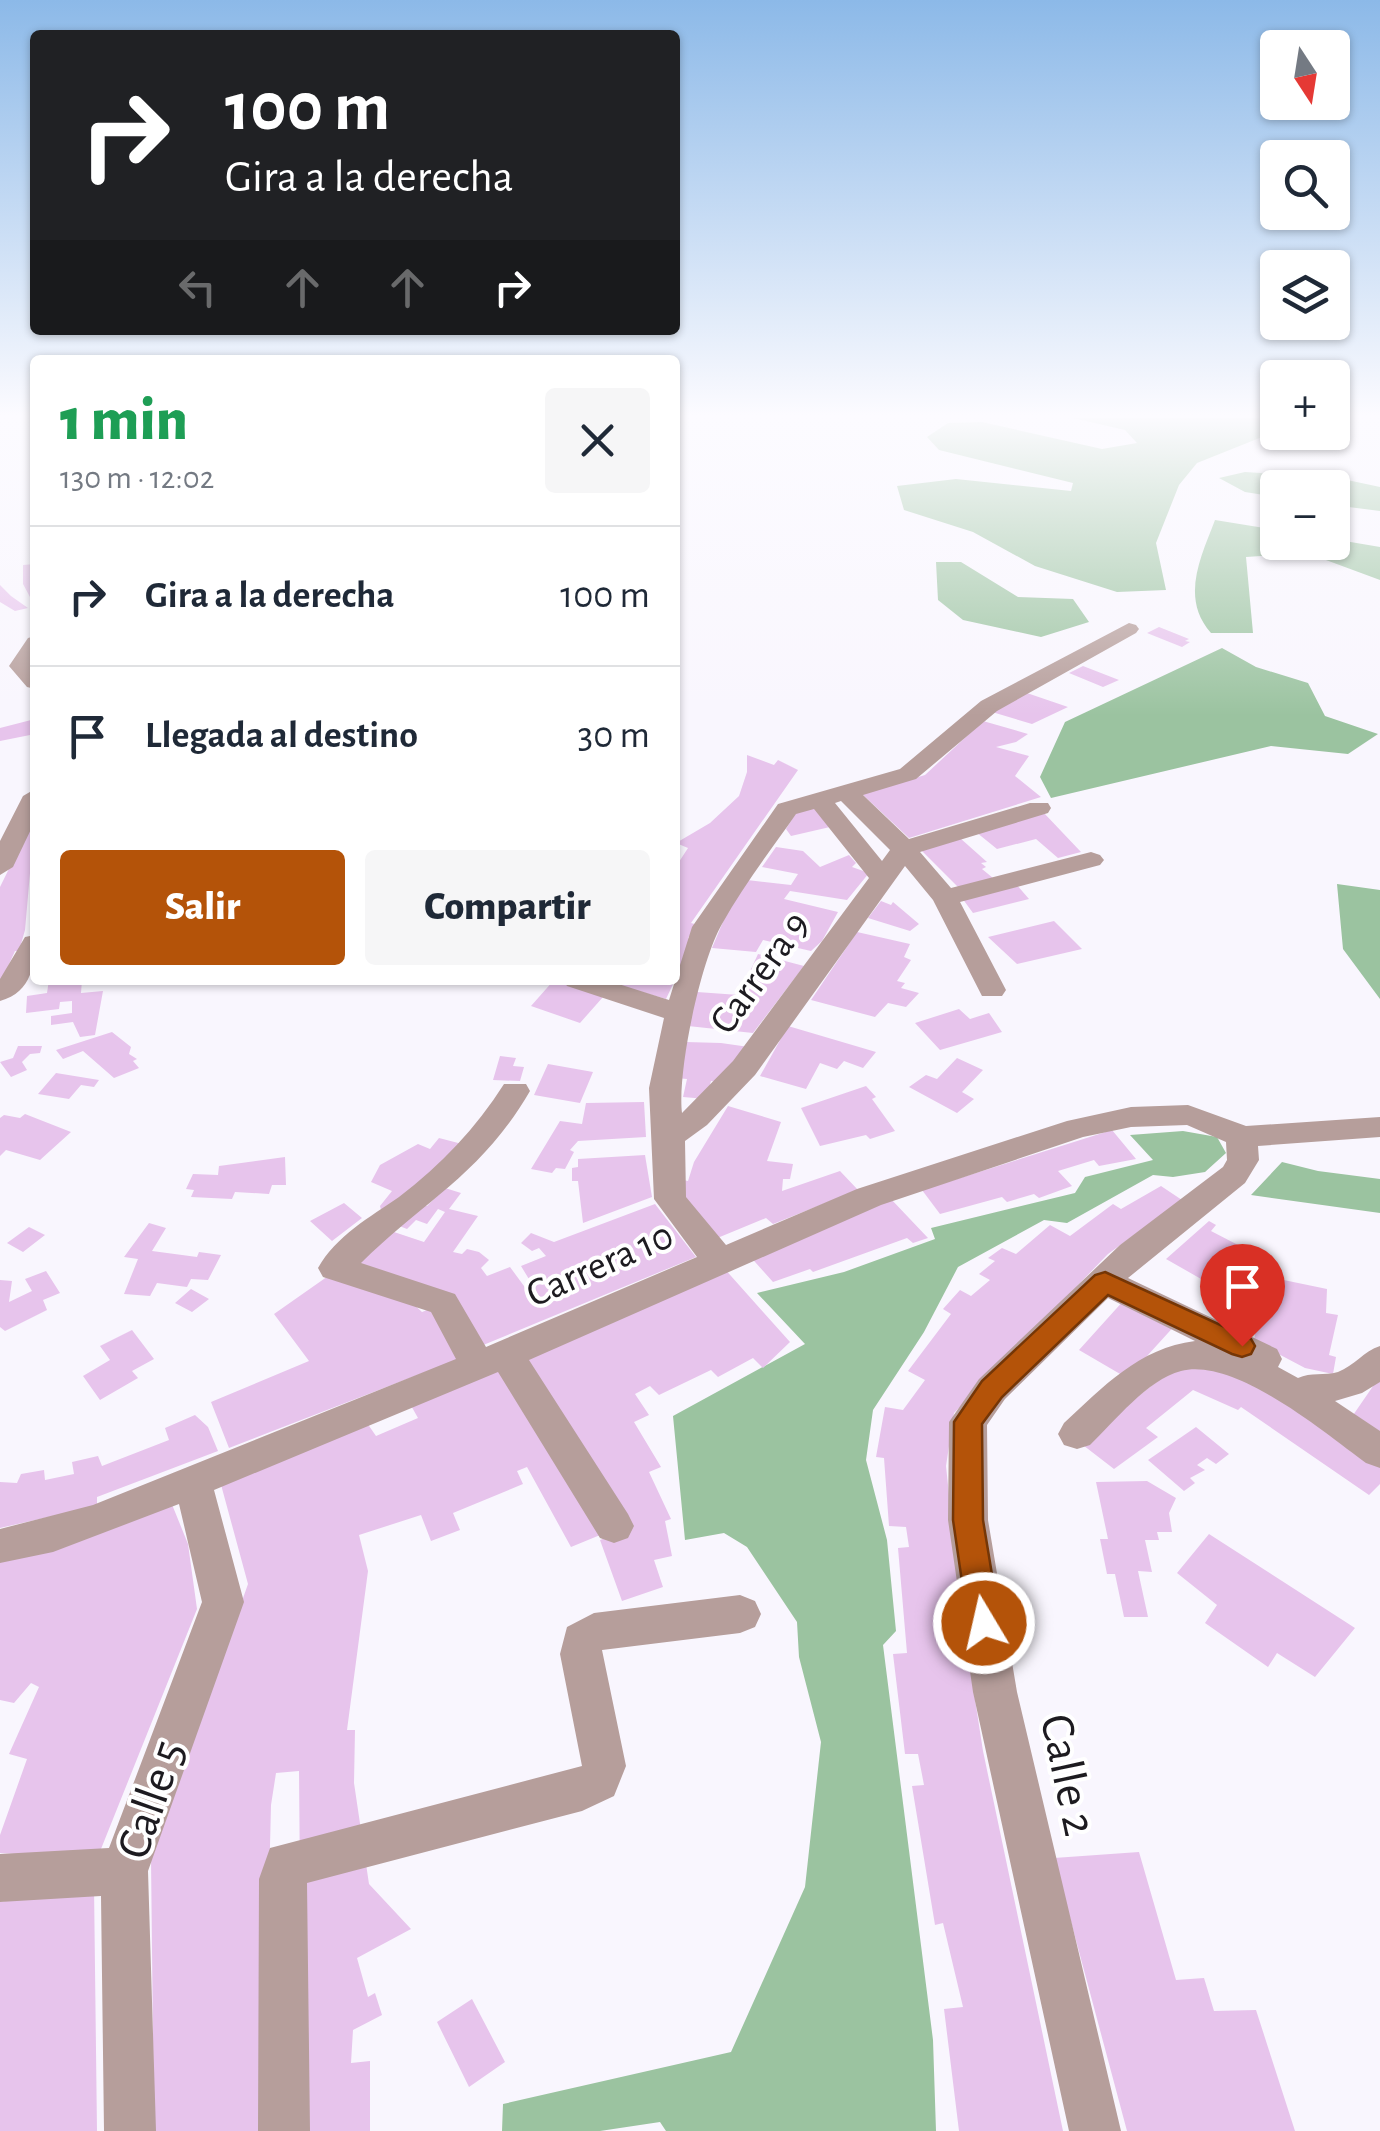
<!DOCTYPE html>
<html lang="es">
<head>
<meta charset="utf-8">
<style>
  :root { --surface:#fff; --page:#f6f6f7; --text:#1f2937; --muted:#747a83; --line:#e0e1e3; --accent:#b45309 }
  body { margin:0; font-family:"Alegreya Sans",sans-serif; background:var(--page); color:var(--text); height:100vh; display:flex; flex-direction:column; font-size:38px; white-space:nowrap }
  * { box-sizing:border-box; margin:0 }
  p { font-size:32px; color:var(--muted) }
  .icon { flex:none; width:55px; height:55px; fill:none; stroke:currentColor; stroke-width:2; stroke-linecap:round; stroke-linejoin:round }
  .map { position:relative; flex:1; overflow:hidden }
  .side { position:absolute; left:30px; top:355px; width:650px; height:630px; display:flex; flex-direction:column; background:var(--surface); border-radius:10px; box-shadow:0 2px 8px #0004 }
  .side>* { flex:none }
  .guide { position:absolute; left:30px; top:30px; width:650px; height:305px; border-radius:10px; box-shadow:0 2px 8px #0004; background:#202124; color:#fff; overflow:hidden }
  .needle { width:65px; rotate:168deg }
  .tools { position:absolute; left:1260px; top:30px; display:grid; gap:20px }
  .tools a { display:grid; place-items:center; width:90px; height:90px; border-radius:10px; background:var(--surface); box-shadow:0 2px 8px #0004; font-size:50px }
  .pin { position:absolute; display:grid; place-items:center; width:85px; height:85px; color:#fff; margin:-102px -42px; border-radius:50% 50% 50% 0; rotate:-45deg; box-shadow:0 0 10px #0007 }
  .pin .icon { rotate:45deg }
  .me { position:absolute; width:110px; margin:-55px; rotate:351deg; stroke-linejoin:round; filter:drop-shadow(0 0 8px #0008) }
  .turn { display:flex; align-items:center; gap:35px; height:210px; padding:0 30px; font-size:45px }
  .turn .icon { width:130px; height:130px; stroke-width:2.5 }
  .turn b { display:block; font-size:70px; line-height:85px }
  .lanes { display:flex; align-items:center; height:95px; padding:0 30px; background:#0003; justify-content:center; gap:50px; direction:ltr }
  .lanes .off { opacity:.35 }
  .round { display:grid; place-items:center; flex:none; width:105px; height:105px; border-radius:10px; background:var(--page) }
  .overview { display:flex; align-items:center; justify-content:space-between; height:170px; padding:0 30px }
  h1 { font-size:60px; font-weight:800; line-height:75px; color:#1e9e55 }
  .cta { display:flex; gap:20px; margin-top:auto; padding:20px 30px }
  .cta a { flex:1; height:115px; border-radius:10px; background:var(--accent); color:#fff; font-size:40px; font-weight:800; line-height:115px; text-align:center }
  .cta a+a { background:var(--page); color:var(--text) }
  ul { padding:0; list-style:none }
  li { display:flex; align-items:center; gap:30px; height:140px; padding:0 30px; border-top:2px solid var(--line) }
  li div { flex:1 }
  li b { display:block; font-size:38px }
  li em { font-style:normal }
  .map>svg:first-child { display:block }
  .forest { fill:#9bc3a0 }
  .building { fill:#e7c4ec }
  .lines { fill:none; stroke-linecap:round; stroke-linejoin:round }
  .minor { fill:#b69e9b; fill-rule:evenodd }
  .route { fill:#b45309; stroke:#753606; stroke-width:2.5 }
  .labels { text-anchor:middle; dominant-baseline:central; stroke-width:8; stroke-linejoin:round; paint-order:stroke }
  .street-label { font-size:40px; fill:#1d1b20; stroke:#fff }
  .near-street-label { font-size:48px; fill:#1d1b20; stroke:#fff }
</style>
</head>
<body>
<div class="map">
<svg width="1380" height="2131" viewBox="0 0 1380 2131">
  <rect width="100%" height="100%" fill="#f9f6fe"/>
  <path class="forest" d="M1073,418H1277V431L1197,463L1179,485L1156,543L1166,590L1117,592L1035,566L973,532L904,510L897,486L956,479L1071,491L1073,483L939,450L927,437L948,423L982,422L1102,449L1137,443L1125,430Z
    M1245,472L1338,478L1380,487V511L1333,505L1332,488H1278L1277,497L1245,492L1219,478Z
    M1215,520L1277,530L1278,542H1332L1333,539L1380,547V580L1307,553L1246,557L1253,633H1211C1180,598 1201,557 1215,520Z
    M936,562H961L1018,597L1073,599L1089,622L1041,637L963,620L938,600Z
    M1222,648L1256,667L1308,683L1325,716L1378,734L1348,754L1271,746L1051,798L1040,777L1065,722Z
    M1337,884L1380,890V999L1343,949Z
    M1183,1131L1217,1137L1226,1153L1205,1172L1173,1177L1153,1175L1067,1223L1044,1220L958,1267L924,1332L873,1410L866,1460L887,1540L896,1631L883,1645L933,2040L936,2131H666L660,2122L600,2131H502L503,2104L731,2052L805,1887L821,1742L799,1657L797,1622L747,1547L724,1533L685,1540L673,1416L805,1344L757,1293L844,1272L935,1239L931,1228L1075,1193L1085,1177L1153,1160L1130,1135Z
    M1282,1162L1318,1171L1380,1179V1213L1251,1195Z"/>
  <path class="building" d="M35,564V596L30,597L23,584V565Z
    M0,585L11,596L28,608L15,611L0,602Z
    M1159,627L1189,639L1185,641L1190,642L1182,647L1147,633Z
    M1083,666L1119,680L1103,687L1069,673Z
    M1024,692L1068,707L1032,724L992,712Z
    M35,719V734L0,741V728Z
    M983,721L1028,734L1016,742L996,747L1029,756L1015,776L1041,797L909,838L862,794L925,775Z
    M747,755L774,765L778,760L798,770L691,923L698,925L688,938L692,940L675,980V868L688,848L676,843L710,823L739,796L747,772Z
    M815,808L830,827L791,836L786,829L797,811Z
    M1043,812L1081,852L1058,858L1036,839L997,849L976,832Z
    M35,816L25,930L19,951H15L0,984V887Z
    M960,838L987,862L981,863L986,867L982,869L993,878L958,887L920,849Z
    M776,847L803,851L820,867L849,855L856,863L852,867L869,873L847,900L790,891L784,899L838,912L822,941L811,951L763,940L756,952L712,948L725,917L747,880L791,885L798,874L762,867Z
    M1016,884L1029,899L973,913L962,898Z
    M881,901L891,905L893,902L919,924L910,931L868,918Z
    M1054,921L1082,949L1017,964L988,937Z
    M857,932L910,944L904,957L911,960L897,981L905,983L901,988L919,993L906,1007L888,1003L875,1017L811,1000Z
    M758,954L804,966L753,1033L688,1026L697,992L739,995Z
    M49,980H82L81,993L103,991L95,1035L80,1037L73,1022L51,1025V1016L72,1013V1001L60,1002L59,1009L26,1013L27,996L47,993Z
    M554,980L603,997L580,1023L531,1006Z
    M600,980H675L666,999Z
    M959,1009L970,1019L989,1013L1002,1032L940,1050L915,1023Z
    M788,1026L876,1052L863,1068L844,1061L837,1069L820,1063L806,1089L760,1076Z
    M112,1032L131,1047L129,1054L137,1059L133,1061L139,1068L114,1078L83,1051L63,1059L56,1050Z
    M686,1042L721,1043L749,1047L722,1083L711,1081L706,1099L683,1097L687,1079L675,1078Z
    M18,1046H42L40,1053L30,1054L22,1062L27,1070L11,1077L0,1062L13,1058Z
    M500,1056L516,1058L513,1066L524,1067L520,1081L493,1080Z
    M957,1058L983,1070L962,1092L974,1099L957,1113L909,1087L926,1075L937,1079Z
    M548,1064L593,1072L580,1103L534,1095Z
    M56,1073L99,1080L94,1087L81,1085L69,1099L38,1094Z
    M866,1086L876,1097L872,1099L895,1131L870,1139L866,1135L820,1146L801,1108Z
    M644,1102L646,1137L578,1141L570,1150L574,1152L565,1169L556,1168L552,1173L531,1169L560,1121L582,1124L586,1103Z
    M728,1106L781,1122L767,1161L793,1164L790,1179H783L782,1191L840,1171L858,1190L773,1224L766,1218L715,1239L674,1189L678,1179L688,1181L694,1162Z
    M25,1114L71,1132L40,1160L6,1150L0,1156V1118L4,1115L20,1118Z
    M1112,1130L1136,1159L1099,1166L1094,1160L1058,1171L1072,1186L1039,1198L1034,1194L1007,1202L1002,1197L940,1214L922,1190Z
    M439,1138L466,1145L383,1218L380,1206L392,1191L371,1182L380,1165L418,1144L430,1149Z
    M645,1155L652,1197L583,1223L578,1181H572V1168L578,1167V1159Z
    M285,1157L286,1185H272L269,1194L235,1192L232,1199L191,1197L194,1190L186,1189L193,1174L218,1175L219,1166Z
    M1161,1186L1182,1200L1108,1254L954,1413L946,1466L961,1609L983,1751L1063,2131H959L944,2009L963,2007L943,1923L935,1925L912,1786L924,1785L918,1754H905L893,1654L907,1653L898,1548L909,1547L906,1527L889,1526L884,1458L876,1457L885,1407L903,1410L925,1380L908,1371L951,1314L943,1309L960,1290L971,1296L990,1280L979,1274L995,1261L988,1258L1002,1248L1016,1254L1050,1225L1070,1236L1113,1204L1121,1209Z
    M445,1188L461,1193L449,1209L478,1216L453,1252L462,1254L467,1249L479,1252L489,1260L481,1268L487,1276L510,1267L535,1301L541,1299L521,1266L546,1256L539,1248L532,1251L521,1243L531,1233L554,1242L655,1204L696,1257L476,1348L450,1299L344,1266L382,1228L424,1242L445,1212L438,1209L427,1224L416,1220L407,1229L389,1222L416,1203L427,1206Z
    M890,1198L928,1238L913,1243L907,1238L813,1272L810,1269L773,1282L747,1253Z
    M344,1203L362,1218L332,1241L310,1221Z
    M1209,1221L1216,1225L1211,1231L1238,1245L1221,1261L1250,1278L1231,1296L1166,1259Z
    M149,1223L166,1228L152,1251L197,1257L199,1252L221,1255L208,1280L191,1279L187,1287L157,1283L150,1296L124,1294L138,1259L124,1257Z
    M29,1227L45,1235L23,1252L7,1243Z
    M723,1267L790,1342L763,1368L753,1358L718,1377L711,1370L659,1395L650,1386L635,1394L649,1415L634,1422L661,1467L649,1472L671,1519L665,1521L672,1556L654,1560L663,1587L622,1601L600,1540L627,1529L514,1358Z
    M46,1271L60,1293L43,1300L47,1310L5,1331L0,1327V1280L12,1281L9,1302L32,1291L25,1279Z
    M331,1274L407,1298L422,1312L435,1307L464,1357L229,1448L211,1402L309,1361L274,1314Z
    M1274,1278L1327,1289L1326,1313L1338,1315L1329,1355L1336,1357L1333,1374L1305,1368L1254,1341L1257,1321L1261,1322L1267,1298L1270,1299Z
    M191,1289L209,1299L192,1312L175,1303Z
    M1125,1299L1178,1322L1127,1378L1079,1350Z
    M132,1330L154,1359L132,1371L138,1378L100,1400L83,1376L110,1360L100,1346Z
    M1186,1359L1232,1371L1380,1463V1484L1369,1495L1241,1407L1238,1410L1193,1390L1146,1428L1158,1437L1114,1469L1079,1442Z
    M506,1366L605,1533L571,1547L527,1467L517,1471L523,1484L453,1513L460,1530L431,1541L421,1515L359,1535L368,1571L347,1730H355L354,1783L369,1884L411,1929L357,1958L368,1997L375,1993L382,2015L353,2030L351,2063L370,2061V2131H298L301,1996L299,1771L276,1773L271,1805L263,2131H154L151,1859L248,1584L220,1481L367,1423L376,1436L418,1418L409,1402Z
    M1380,1376V1443L1349,1421Z
    M195,1415L208,1427L218,1451L97,1497V1506L0,1528V1482L17,1483L21,1474L44,1470L45,1480L74,1474L72,1462L98,1456L102,1466L169,1440L165,1428Z
    M1196,1427L1229,1454L1216,1464L1207,1458L1197,1465L1205,1470L1190,1478L1195,1483L1184,1491L1148,1460Z
    M1147,1481L1176,1498L1169,1513L1172,1532H1157L1159,1540H1145L1152,1572L1138,1571L1148,1617H1124L1115,1574H1107L1100,1539H1108L1096,1482Z
    M171,1502L188,1544L197,1609L97,1859L0,1853V1835L27,1759L9,1754L39,1687L31,1683L14,1703L0,1700V1560Z
    M1209,1534L1355,1628L1315,1677L1277,1653L1268,1667L1205,1623L1217,1605L1177,1573Z
    M1139,1852L1176,1980L1204,1978L1214,2011L1256,2010L1295,2131H1127L1054,1858Z
    M94,1886L97,2131H0V1902Z
    M472,1999L505,2062L469,2087L437,2022Z"/>
  <g class="lines">
    <path class="minor" d="M1129,623L1136,625L1139,629L1136,633L997,711L916,779L863,795L909,839L1030,803H1048L1051,808L1048,813L920,852L951,888L1091,852L1100,855L1104,860L1100,865L960,902L1006,990L1002,996H982L933,900L905,866L755,1075L707,1125L685,1141L686,1197L726,1245L857,1189L1067,1121L1131,1107L1188,1105L1246,1126L1380,1117V1137L1258,1146L1259,1160L1245,1183L1128,1278L1277,1349L1282,1359L1278,1367L1298,1378C1311,1372 1324,1376 1338,1372C1354,1366 1364,1351 1380,1346V1382L1362,1393L1335,1401L1380,1431V1468L1366,1463C1325,1433 1235,1357 1181,1371C1147,1380 1115,1421 1090,1445L1077,1449L1064,1445L1058,1434L1064,1423C1103,1387 1139,1348 1195,1341L1108,1298L1005,1399L987,1425L988,1520L1017,1692L1121,2131H1069L973,1692L948,1520L949,1422L979,1379L1120,1245L1223,1167L1227,1160L1226,1142L1187,1125L1131,1127L1083,1137L881,1205L529,1360L628,1514L634,1526L628,1538L614,1543L600,1538L498,1372L214,1490L244,1602L148,1871L156,2131H104L101,1896L0,1902V1854L109,1848L202,1602L179,1504L53,1552L0,1563V1529L93,1505L456,1359L431,1312L323,1277L318,1268C336,1236 370,1217 399,1197C441,1165 476,1128 504,1084H526L530,1091C482,1174 425,1200 361,1263L455,1294L486,1347L697,1257L654,1199L649,1088L664,1018L567,986L563,980H606L669,1000L692,927L778,804L900,769L981,701ZM841,801L890,850L882,861L835,803ZM814,809L869,878L733,1061L682,1113C677,1071 701,960 722,924C743,886 771,850 796,814Z
      M35,636L31,665L35,669V689L27,687L9,666L28,638Z
      M35,789V821L13,867L0,875V841L23,796Z
      M35,935C35,963 33,992 0,1001V979L25,937Z
      M740,1595L755,1601L761,1614L755,1627L740,1633L602,1650L626,1766L614,1796L582,1811L307,1883L310,2131H258L259,1879L270,1848L582,1766L560,1654L567,1627L594,1613Z"/>
  </g>
  <linearGradient id="sky" x2="0" y2="1"><stop stop-color="#8cb9e8"/><stop offset="0.58" stop-color="#fcfbff"/><stop offset="1" stop-color="#fcfbff" stop-opacity="0"/></linearGradient>
  <rect width="1380" height="716" fill="url(#sky)"/>
  <path class="route" d="M1105,1272L1251,1339L1255,1346L1251,1354L1242,1357L1232,1354L1108,1295L1002,1397L982,1424L983,1520L1000,1623L995,1633L984,1637L973,1633L968,1623L953,1520L954,1422L982,1381L1095,1275Z"/>
  <g class="labels">
    <g class="street-label">
      <text transform="translate(760 973) rotate(-54)">Carrera 9</text>
      <text transform="translate(600 1265) rotate(-24)">Carrera 10</text>
    </g>
    <g class="near-street-label">
      <text transform="translate(1067 1775) rotate(78)">Calle 2</text>
      <text transform="translate(152 1800) rotate(-71)">Calle 5</text>
    </g>
  </g>
</svg>
<div class="tools">
<a><svg class="needle" viewBox="-14 -14 28 28"><path d="M0-13l5 13h-10z" fill="#e53935"/><path d="M0 13l5-13h-10z" fill="#747a83"/></svg></a>
<a><svg class="icon" aria-label="search" viewBox="0 0 24 24"><circle cx="10" cy="10" r="6"/><path d="M15 15l6 6"/></svg></a>
<a><svg class="icon" aria-label="layers" viewBox="0 0 24 24"><path d="M12 4l9 5-9 5-9-5zM3 14l9 5 9-5"/></svg></a>
<a>+</a>
<a>−</a>
</div>
<div class="pin" style="left:1242px;top:1346px;background:#d93025"><svg class="icon" aria-label="arrive" viewBox="0 0 24 24"><path d="M6 21V4h12l-3 4 3 4H6"/></svg></div>
<svg class="me" style="left:984px;top:1623px" viewBox="-20 -20 40 40"><circle r="17" fill="#b45309" stroke="#fff" stroke-width="3"/><path d="M0-11L8 9 0 5-8 9z" fill="#fff"/></svg>
<div class="guide">
<div class="turn"><svg class="icon" aria-label="right" viewBox="0 0 24 24"><path d="M7 20v-9h11M14 6l5 5-5 5"/></svg><div><b>100 m</b>Gira a la derecha</div></div>
<div class="lanes"><svg class="icon off" aria-label="left" viewBox="0 0 24 24"><path d="M17 20v-9H6M10 6l-5 5 5 5"/></svg><svg class="icon off" aria-label="ahead" viewBox="0 0 24 24"><path d="M12 20V5M6 11l6-6 6 6"/></svg><svg class="icon off" aria-label="ahead" viewBox="0 0 24 24"><path d="M12 20V5M6 11l6-6 6 6"/></svg><svg class="icon" aria-label="right" viewBox="0 0 24 24"><path d="M7 20v-9h11M14 6l5 5-5 5"/></svg></div>
</div>
<section class="side">
<div class="overview"><div><h1>1 min</h1><p>130 m · 12:02</p></div><a class="round"><svg class="icon" aria-label="close" viewBox="0 0 24 24"><path d="M6 6l12 12M18 6L6 18"/></svg></a></div>
<ul>
<li><svg class="icon" aria-label="right" viewBox="0 0 24 24"><path d="M7 20v-9h11M14 6l5 5-5 5"/></svg><div><b>Gira a la derecha</b></div><em>100 m</em></li>
<li><svg class="icon" aria-label="arrive" viewBox="0 0 24 24"><path d="M6 21V4h12l-3 4 3 4H6"/></svg><div><b>Llegada al destino</b></div><em>30 m</em></li>
</ul>
<div class="cta"><a>Salir</a><a>Compartir</a></div>
</section>
</div>
</body>
</html>
